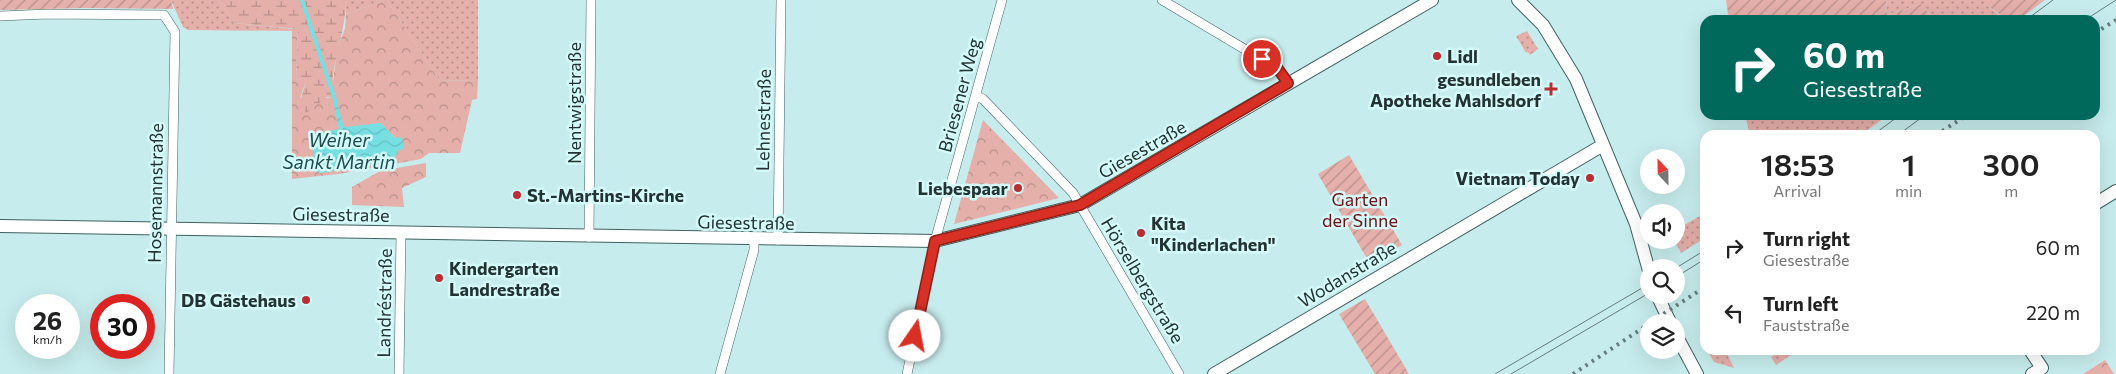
<!DOCTYPE html>
<html lang="en">
<head>
<meta charset="utf-8">
<style>
  :root { --surface:#fff; --page:#f6f6f6; --text:#222; --muted:#767676 }
  body { margin:0; font-family:Commissioner,sans-serif; background:var(--page); color:var(--text); height:100vh; display:flex; flex-direction:column; font-size:19px; white-space:nowrap }
  * { box-sizing:border-box; margin:0 }
  p { font-size:16px; color:var(--muted) }
  .icon { flex:none; width:28px; height:28px; fill:none; stroke:currentColor; stroke-width:2; stroke-linecap:round; stroke-linejoin:round }
  .map { position:relative; flex:1; overflow:hidden }
  .side { position:absolute; left:1700px; top:130px; width:400px; height:225px; display:flex; flex-direction:column; background:var(--surface); border-radius:15px; box-shadow:0 5px 20px #0002 }
  .side>* { flex:none }
  .top-card { position:absolute; left:1700px; top:15px; width:400px; height:105px; border-radius:15px; box-shadow:0 5px 20px #0002; background:#00695c; color:#fff; overflow:hidden }
  .needle { width:32px; rotate:338deg }
  .tools { position:absolute; left:1640px; top:149px; display:grid; gap:10px }
  .tools a { display:grid; place-items:center; width:45px; height:45px; border-radius:50%; background:var(--surface); box-shadow:0 5px 20px #0002; font-size:25px }
  .speed { position:absolute; left:15px; top:294px; display:flex; gap:10px; font-size:25px; font-weight:700; text-align:center }
  .speed>* { display:grid; place-content:center; width:65px; height:65px; border-radius:50%; background:var(--surface); box-shadow:0 5px 20px #0002; line-height:1 }
  .speed small { font-size:12px; font-weight:400 }
  .speed .limit { border:8px solid #d22; background:#fff; color:#111 }
  .pin { position:absolute; display:grid; place-items:center; width:42px; height:42px; color:#fff; margin:-21px; border:2px solid #fff; border-radius:50%; box-shadow:0 1px 5px #0007 }
  .me { position:absolute; width:55px; margin:-28px; rotate:12deg; stroke-linejoin:round; filter:drop-shadow(0 0 4px #0008) }
  .turn { display:flex; align-items:center; gap:18px; height:105px; padding:0 20px; font-size:22px }
  .turn .icon { width:65px; height:65px; stroke-width:2.5 }
  .turn b { display:block; font-size:35px; line-height:42px }
  .eta { display:flex; justify-content:space-evenly; align-items:center; height:85px; text-align:center }
  .eta b { font-size:30px; font-weight:600; line-height:35px }
  ul { padding:0; list-style:none }
  li { display:flex; align-items:center; gap:15px; height:65px; padding:0 20px }
  li div { flex:1 }
  li b { display:block; font-size:19px }
  li em { font-style:normal }
  .map>svg:first-child { display:block }
  .grass { fill:url(#grass-dots) }
  .forest { fill:url(#forest-crowns); fill-rule:evenodd }
  .wetland { fill:url(#wetland-marsh) }
  .garden { fill:url(#garden-furrows) }
  .water { fill:url(#water-waves) }
  .lines { fill:none; stroke-linecap:round; stroke-linejoin:round }
  .stream { stroke:#76dfe2; stroke-width:4 }
  .street-casing { stroke:#406162; stroke-width:10 }
  .secondary-casing { stroke:#406162; stroke-width:14 }
  .street { stroke:#fff; stroke-width:9 }
  .secondary { stroke:#fff; stroke-width:12 }
  .tram { stroke:#667d7e; stroke-width:1 }
  .rail { stroke:#667d7e; stroke-width:4; stroke-dasharray:2.5 5; stroke-linecap:butt }
  .route-casing { stroke:#8d1f18; stroke-width:12 }
  .route { stroke:#d93025; stroke-width:9 }
  .poi-dot { fill:#bc2c33; stroke:#d4fafa; stroke-width:2 }
  .labels { text-anchor:middle; dominant-baseline:central; stroke-width:5; stroke-linejoin:round; paint-order:stroke }
  .poi-label { font-size:18px; font-weight:bold; fill:#233232; stroke:#d4fafa; text-anchor:start }
  .street-label { font-size:18px; fill:#233232; stroke:#d4fafa }
  .park-label { font-size:18px; fill:#6f1017; stroke:#d4fafa }
  .water-label { font-size:19px; font-style:italic; fill:#1d4c4e; stroke:#d4fafa }
</style>
</head>
<body>
<div class="map">
<svg width="2116" height="374" viewBox="0 0 2116 374">
  <defs>
    <pattern id="grass-dots" width="8" height="8" patternUnits="userSpaceOnUse" patternTransform="scale(1.25)"><rect width="8" height="8" fill="#e5afaa"/><path d="M2 2h.1M6 6h.1" fill="none" stroke="#b98f8b" stroke-width="1.8" stroke-linecap="round"/></pattern>
    <pattern id="forest-crowns" width="20" height="18" patternUnits="userSpaceOnUse" patternTransform="scale(1.25)"><rect width="20" height="18" fill="#e5afaa"/><path d="M2 6a3 3 0 1 1 6 0M12 15a3 3 0 1 1 6 0" fill="none" stroke="#b98f8b"/></pattern>
    <pattern id="wetland-marsh" width="20" height="14" patternUnits="userSpaceOnUse" patternTransform="scale(1.25)"><rect width="20" height="14" fill="#e5afaa"/><path d="M1 5h8M5 5V1M11 12h8M15 12V8" fill="none" stroke="#b98f8b"/></pattern>
    <pattern id="garden-furrows" width="10" height="10" patternUnits="userSpaceOnUse" patternTransform="scale(1.25)"><rect width="10" height="10" fill="#e5afaa"/><path d="M-1 1l2-2M0 10L10 0M9 11l2-2" fill="none" stroke="#b98f8b"/></pattern>
    <pattern id="water-waves" width="16" height="10" patternUnits="userSpaceOnUse" patternTransform="scale(1.25)"><rect width="16" height="10" fill="#76dfe2"/><path d="M0 5q4-4 8 0t8 0" fill="none" stroke="#66c0c2"/></pattern>
  </defs>
  <rect width="100%" height="100%" fill="#c7eced"/>
  <path class="grass" d="M171,0H219L234,23L292,29L294,31L188,30L183,27Z
    M346,0H384L346,14Z
    M387,0H478V80L440,81Z
    M1886,0H1994L1988,6L2005,20H1934L1921,4L1887,15Z
    M1527,31L1538,49L1530,55L1528,52L1526,53L1516,36Z
    M1745,115H1888L1861,135H1750Z
    M1705,213V238L1681,253L1674,240H1676V230Z
    M1707,350H1725L1734,368L1714,362Z
    M1782,350H1798L1776,365L1771,357Z"/>
  <path class="forest" d="M384,0H387L440,81L478,80L477,99L472,100L460,153H429L421,159L338,174L292,179V29L298,28L296,80L303,78L306,81L300,98H331L337,50L345,28L346,14ZM381,123L395,138L391,158L375,164L319,173L342,129Z
    M983,120L1059,198L954,224Z
    M426,163V177L402,188L404,207L352,205V187L380,171Z
    M2105,360L2114,374H2083Z"/>
  <path class="wetland" d="M219,0H346C346,27 336,50 333,76C332,83 335,92 336,99L327,97L306,113L300,102L306,81L303,78L296,80L298,29L234,23Z"/>
  <path class="garden" d="M0,0H171L173,9L86,8L0,10Z
    M1726,0H1886L1887,15L1921,4L1934,20H1729Z
    M1994,0H2045C2017,20 2016,29 1987,5Z
    M1349,155L1402,245L1370,264L1318,174Z
    M1365,299L1409,374H1375L1339,314Z"/>
  <path class="water" d="M336,99L344,127L381,123L395,138L402,137L404,149L399,150L395,157L380,163L322,173L316,171L311,136L314,134L339,129L333,100Z"/>
  <g class="lines">
    <path class="stream" d="M302,0L336,103"/>
    <defs>
      <path id="street" d="M1162,0L1278,69L1288,83
        M0,16L48,14L164,15L175,32L169,374
        M976,96L983,99L1073,193L1179,374
        M589,237L591,0
        M778,240L781,0
        M399,374L401,233
        M720,374L754,250V239
        M907,374L935,241L1002,0"/>
      <path id="secondary" d="M1518,0L1543,25L1576,79L1636,224L1649,271
        M2095,204L2116,191
        M0,226L935,241L1080,205L1432,0
        M1657,295L1670,322
        M1676,335L1697,374
        M2030,350L2042,368L2032,374
        M1214,374L1603,145"/>
    </defs>
    <use href="#street" class="street-casing"/>
    <use href="#secondary" class="secondary-casing"/>
    <use href="#street" class="street"/>
    <use href="#secondary" class="secondary"/>
    <path class="tram" d="M2026,20L2053,0
      M2085,20L2116,0
      M1873,135L1900,115
      M1898,135L1925,115
      M1676,268L1705,250
      M1676,277L1705,259
      M1495,374L1649,284
      M1511,374L1649,293"/>
    <path class="rail" d="M2095,33L2116,20
      M1936,135L1967,115
      M1651,322L1705,287
      M1573,374L1649,324"/>
  </g>
  <g class="lines">
    <defs>
      <path id="route" d="M915,336L935,241L1080,205L1288,83L1278,69L1262,59"/>
    </defs>
    <use href="#route" class="route-casing"/>
    <use href="#route" class="route"/>
  </g>
  <g class="poi-dot">
    <circle cx="1437" cy="56" r="5"/>
    <path d="M1548.5 81.5h5v5h5v5h-5v5h-5v-5h-5v-5h5z"/>
    <circle cx="1590" cy="178" r="5"/>
    <circle cx="1018" cy="188" r="5"/>
    <circle cx="517" cy="195" r="5"/>
    <circle cx="1141" cy="233" r="5"/>
    <circle cx="439" cy="278" r="5"/>
    <circle cx="306" cy="300" r="5"/>
  </g>
  <g class="labels">
    <g class="poi-label">
      <text x="1447" y="56">Lidl</text>
      <text x="1541" y="79" text-anchor="end">gesundleben<tspan x="1541" dy="21">Apotheke Mahlsdorf</tspan></text>
      <text x="1580" y="178" text-anchor="end">Vietnam Today</text>
      <text x="1008" y="188" text-anchor="end">Liebespaar</text>
      <text x="527" y="195">St.-Martins-Kirche</text>
      <text x="1151" y="223">Kita<tspan x="1151" dy="21">"Kinderlachen"</tspan></text>
      <text x="449" y="268">Kindergarten<tspan x="449" dy="21">Landrestraße</tspan></text>
      <text x="296" y="300" text-anchor="end">DB Gästehaus</text>
    </g>
    <g class="street-label">
      <text transform="translate(959 95) rotate(-75)">Briesener Weg</text>
      <text transform="translate(574 103) rotate(-90)">Nentwigstraße</text>
      <text transform="translate(763 120) rotate(-89)">Lehnestraße</text>
      <text transform="translate(1142 149) rotate(-30)">Giesestraße</text>
      <text transform="translate(155 193) rotate(-89)">Hosemannstraße</text>
      <text transform="translate(341 214) rotate(1)">Giesestraße</text>
      <text transform="translate(746 222) rotate(1)">Giesestraße</text>
      <text transform="translate(1347 274) rotate(-31)">Wodanstraße</text>
      <text transform="translate(1143 280) rotate(59)">Hörselbergstraße</text>
      <text transform="translate(384 303) rotate(-89)">Landréstraße</text>
    </g>
    <g class="park-label">
      <text x="1360" y="199">Garten<tspan x="1360" dy="21">der Sinne</tspan></text>
    </g>
    <g class="water-label">
      <text x="339" y="139">Weiher<tspan x="339" dy="22">Sankt Martin</tspan></text>
    </g>
  </g>
</svg>
<div class="tools">
<a><svg class="needle" viewBox="-14 -14 28 28"><path d="M0-13l5 13h-10z" fill="#e53935"/><path d="M0 13l5-13h-10z" fill="#767676"/></svg></a>
<a><svg class="icon" aria-label="sound" viewBox="0 0 24 24"><path d="M4 9h4l5-4v14l-5-4H4zM17 9q2 3 0 6"/></svg></a>
<a><svg class="icon" aria-label="search" viewBox="0 0 24 24"><circle cx="10" cy="10" r="6"/><path d="M15 15l6 6"/></svg></a>
<a><svg class="icon" aria-label="layers" viewBox="0 0 24 24"><path d="M12 4l9 5-9 5-9-5zM3 14l9 5 9-5"/></svg></a>
</div>
<div class="speed"><div>26<small>km/h</small></div><div class="limit">30</div></div>
<div class="pin" style="left:1262px;top:59px;background:#d93025"><svg class="icon" aria-label="arrive" viewBox="0 0 24 24"><path d="M6 21V4h12l-3 4 3 4H6"/></svg></div>
<svg class="me" style="left:915px;top:336px" viewBox="-20 -20 40 40"><circle r="19" fill="#fff"/><path d="M0-13L10 11 0 6-10 11z" fill="#d93025"/></svg>
<div class="top-card">
<div class="turn"><svg class="icon" aria-label="right" viewBox="0 0 24 24"><path d="M7 20v-9h11M14 6l5 5-5 5"/></svg><div><b>60 m</b>Giesestraße</div></div>
</div>
<section class="side">
<div class="eta">
<div><b>18:53</b><p>Arrival</p></div>
<div><b>1</b><p>min</p></div>
<div><b>300</b><p>m</p></div>
</div>
<ul>
<li><svg class="icon" aria-label="right" viewBox="0 0 24 24"><path d="M7 20v-9h11M14 6l5 5-5 5"/></svg><div><b>Turn right</b><p>Giesestraße</p></div><em>60 m</em></li>
<li><svg class="icon" aria-label="left" viewBox="0 0 24 24"><path d="M17 20v-9H6M10 6l-5 5 5 5"/></svg><div><b>Turn left</b><p>Fauststraße</p></div><em>220 m</em></li>
</ul>
</section>
</div>
</body>
</html>
